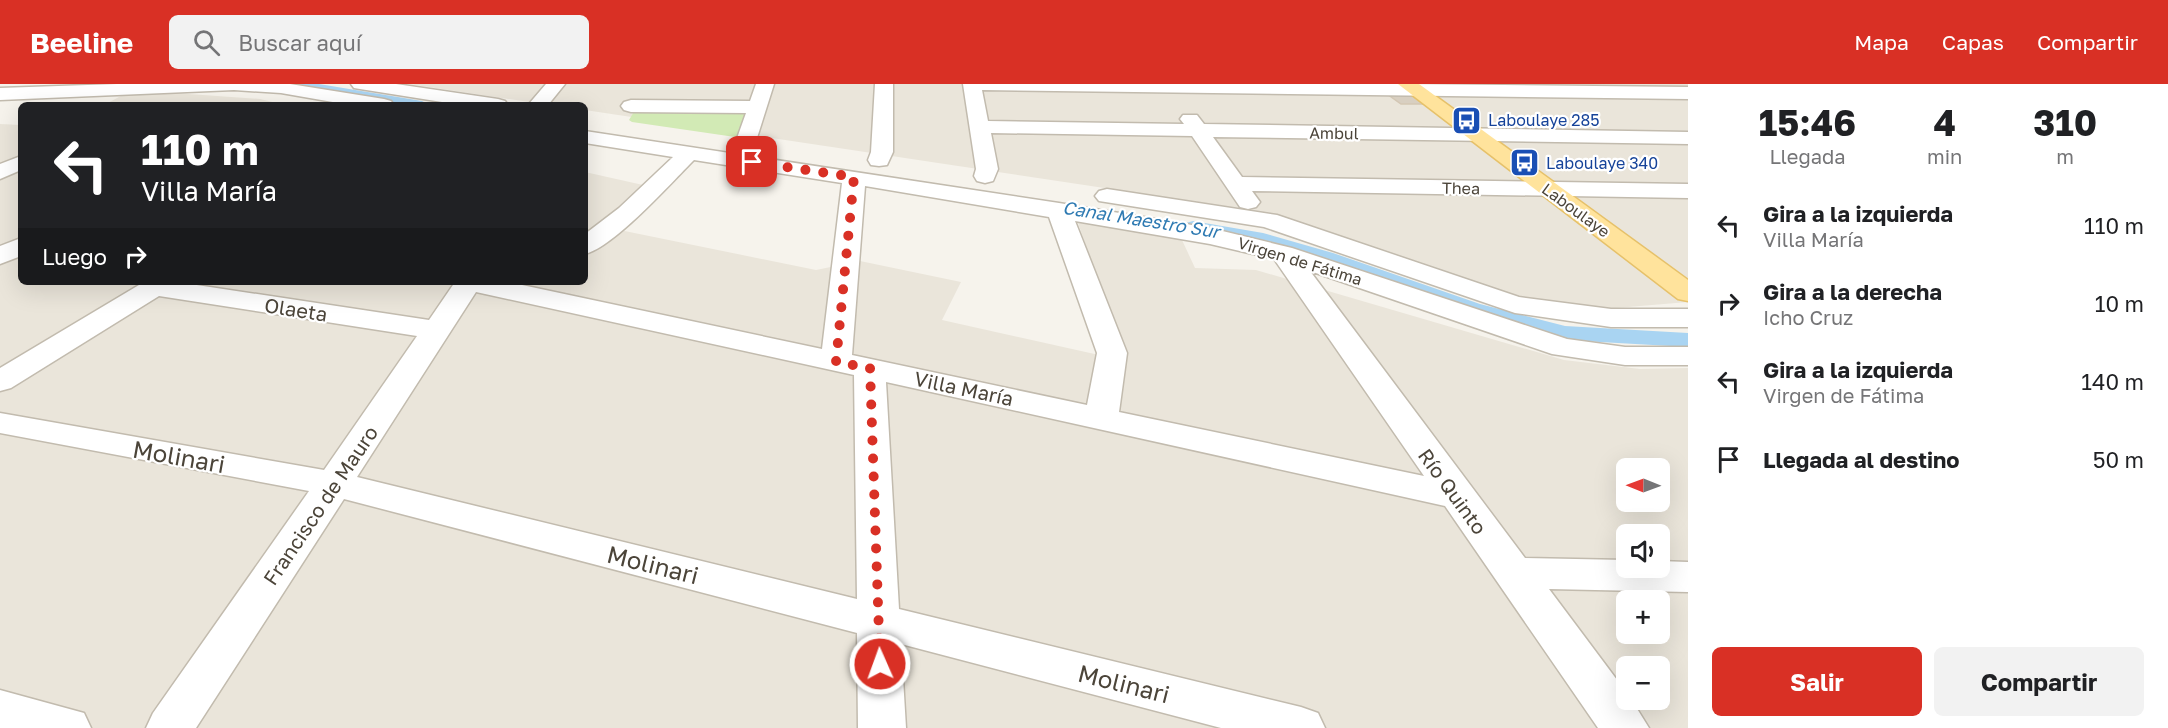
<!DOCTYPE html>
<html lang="es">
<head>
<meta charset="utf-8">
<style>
  :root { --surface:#fff; --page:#f2f2f2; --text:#202124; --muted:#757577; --accent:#d93025 }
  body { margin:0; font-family:"Golos Text",sans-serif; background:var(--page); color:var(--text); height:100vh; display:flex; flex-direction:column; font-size:22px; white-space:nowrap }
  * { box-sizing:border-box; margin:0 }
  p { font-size:20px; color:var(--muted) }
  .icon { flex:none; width:33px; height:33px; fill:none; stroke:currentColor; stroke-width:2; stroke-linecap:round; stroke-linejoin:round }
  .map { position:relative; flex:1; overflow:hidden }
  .sheet { display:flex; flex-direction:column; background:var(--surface); width:480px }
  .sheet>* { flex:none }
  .guide { position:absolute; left:18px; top:18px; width:570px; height:183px; border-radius:9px; box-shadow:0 6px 24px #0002; background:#202124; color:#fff; overflow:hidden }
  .needle { width:39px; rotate:271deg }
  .controls { position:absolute; left:1616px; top:374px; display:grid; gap:12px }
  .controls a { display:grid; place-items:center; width:54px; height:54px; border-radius:9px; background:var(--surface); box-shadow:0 6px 24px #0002; font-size:30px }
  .pin { position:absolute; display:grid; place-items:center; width:51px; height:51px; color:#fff; margin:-26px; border-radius:12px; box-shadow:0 3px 9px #0006 }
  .me { position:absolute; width:66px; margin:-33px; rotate:358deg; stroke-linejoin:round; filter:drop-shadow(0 0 4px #0008) }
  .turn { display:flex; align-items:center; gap:21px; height:126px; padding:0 24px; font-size:27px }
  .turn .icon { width:78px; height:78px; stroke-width:2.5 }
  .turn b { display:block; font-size:42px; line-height:51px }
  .then { display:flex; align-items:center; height:57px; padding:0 24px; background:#0003; gap:12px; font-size:22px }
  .eta { display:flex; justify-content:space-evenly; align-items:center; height:102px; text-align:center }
  .eta b { font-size:36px; font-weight:700; line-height:42px }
  .primary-button { display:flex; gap:12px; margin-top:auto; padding:12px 24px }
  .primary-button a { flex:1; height:69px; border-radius:9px; background:var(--accent); color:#fff; font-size:24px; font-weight:700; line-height:69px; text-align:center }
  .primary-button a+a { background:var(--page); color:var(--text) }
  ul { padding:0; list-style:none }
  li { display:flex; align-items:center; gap:18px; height:78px; padding:0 24px }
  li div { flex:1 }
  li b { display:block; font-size:22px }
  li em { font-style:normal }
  header { display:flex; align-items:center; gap:36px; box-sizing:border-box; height:84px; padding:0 30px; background:var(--accent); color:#fff }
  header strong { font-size:28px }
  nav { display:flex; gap:33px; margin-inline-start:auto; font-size:21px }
  .search { width:420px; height:54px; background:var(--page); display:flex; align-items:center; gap:15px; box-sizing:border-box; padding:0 21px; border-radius:9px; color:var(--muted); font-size:22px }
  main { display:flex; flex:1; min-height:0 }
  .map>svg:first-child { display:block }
  .residential { fill:#eae5da; fill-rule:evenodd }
  .green { fill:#d2eab5 }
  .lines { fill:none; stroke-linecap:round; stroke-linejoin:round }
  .canal { fill:#a9d4f2; fill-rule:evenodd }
  .building { fill:#d8cfc1; stroke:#d3c7b4; stroke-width:1.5 }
  .minor-casing { stroke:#c2bbae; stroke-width:3 }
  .major-casing { stroke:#e6c16a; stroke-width:3 }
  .minor { fill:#fff; fill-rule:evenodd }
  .major { fill:#ffe39c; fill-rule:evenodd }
  .route { stroke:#d93025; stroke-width:10; stroke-dasharray:0 18 }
  .labels { text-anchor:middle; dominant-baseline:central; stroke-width:4.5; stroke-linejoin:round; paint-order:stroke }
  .far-transit-label { font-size:16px; fill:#164399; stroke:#fff; text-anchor:start }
  .far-street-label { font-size:16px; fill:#4b4439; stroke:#fff }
  .far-water-label { font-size:18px; font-style:italic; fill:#2e7ab2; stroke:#fff }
  .street-label { font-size:20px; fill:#4b4439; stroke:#fff }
  .near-street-label { font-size:24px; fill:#4b4439; stroke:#fff }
</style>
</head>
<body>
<header>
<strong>Beeline</strong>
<div class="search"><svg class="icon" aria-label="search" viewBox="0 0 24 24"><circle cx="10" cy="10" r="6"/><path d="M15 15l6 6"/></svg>Buscar aquí</div>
<nav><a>Mapa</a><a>Capas</a><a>Compartir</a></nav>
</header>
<main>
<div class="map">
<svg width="1688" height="644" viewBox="0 0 1688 644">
  <rect width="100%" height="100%" fill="#f6f3ec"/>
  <path class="residential" d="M409,0H1688V218L1592,226L1504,215L1289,136L1211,120L585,26V21H549Z
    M132,6L260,15L285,21H104Z
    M0,40L21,41V198H585V88L643,101L600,142L816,186L860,177L961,198L942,236L1126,277L1077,136L1182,156L1195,184L1256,186L1564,276L1640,285L1688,284V644H0ZM1626,384H1659V417H1626ZM1626,450H1659V483H1626ZM1626,516H1659V549H1626ZM1626,582H1659V615H1626Z"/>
  <path class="green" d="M635,26L748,29L741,52L735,53L632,38L629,36Z"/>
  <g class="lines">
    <path class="canal" d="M286,0H319L422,17L429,21H395L293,4Z
      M1193,137L1263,149L1333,169L1480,220L1565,242L1688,249V263L1565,256L1464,230L1319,177L1254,158L1186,147L1183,143L1186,139Z"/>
  </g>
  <path class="building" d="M1387,10L1413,12L1424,20H1401Z"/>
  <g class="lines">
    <defs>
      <path id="minor" d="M117,0H290L384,15L391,17L394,21H350L281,9L234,6L0,16V4Z
        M351,0H396L498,15L505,17L508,21H461L360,5L354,4Z
        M546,0H565L548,21H528Z
        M756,0H774L756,57L753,61L746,63L739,61L736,57L746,29L631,28L624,26L621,22L624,18L631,16L750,17Z
        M875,0H893V68L887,81L879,82L871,81L868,76L871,68Z
        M963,0H1408L1688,3V15L982,6L988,37L1184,40L1180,35L1183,31H1197L1204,40L1688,48V60L1213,53L1242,93L1688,100V114L1252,107L1260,118L1256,123L1248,125L1240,123L1192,52L991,49L998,85L993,97L985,99L977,97L974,92L976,85Z
        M585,47L1059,119L1210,144L1292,164L1567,255L1625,263H1688V281H1625L1552,270L1310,187L1525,474L1626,476V483H1659V477L1688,478V508L1549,505L1626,608V615H1631L1649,644H1598L1445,422L886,298L899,525L1301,623L1318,629L1325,644H1221L901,560L906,644H858L857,549L344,415L196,644H146L153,629L309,407L0,349V329L324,386L417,252L159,212L11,304L0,307V284L144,198H177L429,236L455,198H508L822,265L842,99L694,76C671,99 614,163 585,170V150L619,124L673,73L585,59ZM865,102L1049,133L1097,269L1087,321L852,271ZM1075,137L1210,160L1274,175L1424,392L1119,328L1127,269ZM476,208L854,291L857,515L357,393Z
        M21,72V86L0,95V80Z
        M1107,105L1277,131L1519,213L1611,225H1688V243H1611L1515,229L1264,143L1099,117L1095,112L1099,107Z
        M21,154V172L0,180V162Z
        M0,606L84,629L91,644H0Z"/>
      <path id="major" d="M1398,0H1419L1688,196V217L1678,215Z"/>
    </defs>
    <use href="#minor" class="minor-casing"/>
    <use href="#major" class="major-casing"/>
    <use href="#minor" class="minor"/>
    <use href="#major" class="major"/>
  </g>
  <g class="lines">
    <path class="route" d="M752,78L854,93L836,278L870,284L880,580"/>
  </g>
  <defs>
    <symbol id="bus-square" viewBox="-11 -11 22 22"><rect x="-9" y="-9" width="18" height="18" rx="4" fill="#1a4fb4" stroke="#fff"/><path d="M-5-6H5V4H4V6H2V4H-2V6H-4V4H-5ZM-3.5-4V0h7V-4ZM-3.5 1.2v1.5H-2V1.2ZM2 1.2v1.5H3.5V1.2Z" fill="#fff"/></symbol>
  </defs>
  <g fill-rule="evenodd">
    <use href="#bus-square" x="1450" y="20" width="33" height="33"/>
    <use href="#bus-square" x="1508" y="62" width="33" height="33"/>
  </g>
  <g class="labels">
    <g class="far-transit-label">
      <text x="1488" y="36">Laboulaye 285</text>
      <text x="1546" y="79">Laboulaye 340</text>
    </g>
    <g class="far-street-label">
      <text transform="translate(1334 49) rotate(1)">Ambul</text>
      <text transform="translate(1461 104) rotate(1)">Thea</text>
      <text transform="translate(1576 126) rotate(36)">Laboulaye</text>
      <text transform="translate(1300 177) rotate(17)">Virgen de Fátima</text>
    </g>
    <g class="far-water-label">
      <text transform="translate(1141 135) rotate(9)">Canal Maestro Sur</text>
    </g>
    <g class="street-label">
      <text transform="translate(296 225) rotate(9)">Olaeta</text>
      <text transform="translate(964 304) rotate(12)">Villa María</text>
      <text transform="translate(1453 407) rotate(54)">Río Quinto</text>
      <text transform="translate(320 421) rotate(-56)">Francisco de Mauro</text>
    </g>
    <g class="near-street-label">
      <text transform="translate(179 372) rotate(10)">Molinari</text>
      <text transform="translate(653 480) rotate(14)">Molinari</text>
      <text transform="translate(1124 599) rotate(14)">Molinari</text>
    </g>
  </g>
</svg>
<div class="controls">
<a><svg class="needle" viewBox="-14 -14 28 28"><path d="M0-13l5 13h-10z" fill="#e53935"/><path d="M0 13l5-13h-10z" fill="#757577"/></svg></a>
<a><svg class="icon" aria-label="sound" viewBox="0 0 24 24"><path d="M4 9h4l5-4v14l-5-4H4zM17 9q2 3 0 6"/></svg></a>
<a>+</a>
<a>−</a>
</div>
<div class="pin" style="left:752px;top:78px;background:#d93025"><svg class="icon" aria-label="arrive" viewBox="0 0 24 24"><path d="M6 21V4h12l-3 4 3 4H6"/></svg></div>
<svg class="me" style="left:880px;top:580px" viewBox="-20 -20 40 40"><circle r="17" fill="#d93025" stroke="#fff" stroke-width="3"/><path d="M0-11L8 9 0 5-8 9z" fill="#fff"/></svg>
<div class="guide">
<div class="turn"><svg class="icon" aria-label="left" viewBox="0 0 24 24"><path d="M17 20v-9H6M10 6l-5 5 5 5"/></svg><div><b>110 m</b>Villa María</div></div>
<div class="then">Luego<svg class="icon" aria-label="right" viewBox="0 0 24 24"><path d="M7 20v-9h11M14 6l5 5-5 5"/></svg></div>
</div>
</div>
<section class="sheet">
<div class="eta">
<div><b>15:46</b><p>Llegada</p></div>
<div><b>4</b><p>min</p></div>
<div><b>310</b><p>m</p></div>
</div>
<ul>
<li><svg class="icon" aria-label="left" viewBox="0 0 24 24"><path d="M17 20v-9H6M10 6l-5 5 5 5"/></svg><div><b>Gira a la izquierda</b><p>Villa María</p></div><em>110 m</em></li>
<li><svg class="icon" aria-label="right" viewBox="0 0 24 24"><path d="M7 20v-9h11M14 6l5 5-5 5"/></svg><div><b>Gira a la derecha</b><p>Icho Cruz</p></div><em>10 m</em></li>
<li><svg class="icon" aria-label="left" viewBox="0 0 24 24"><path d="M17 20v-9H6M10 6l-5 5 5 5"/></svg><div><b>Gira a la izquierda</b><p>Virgen de Fátima</p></div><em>140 m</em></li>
<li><svg class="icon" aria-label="arrive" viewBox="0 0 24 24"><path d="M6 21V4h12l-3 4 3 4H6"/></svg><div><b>Llegada al destino</b></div><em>50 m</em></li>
</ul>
<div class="primary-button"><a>Salir</a><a>Compartir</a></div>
</section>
</main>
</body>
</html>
